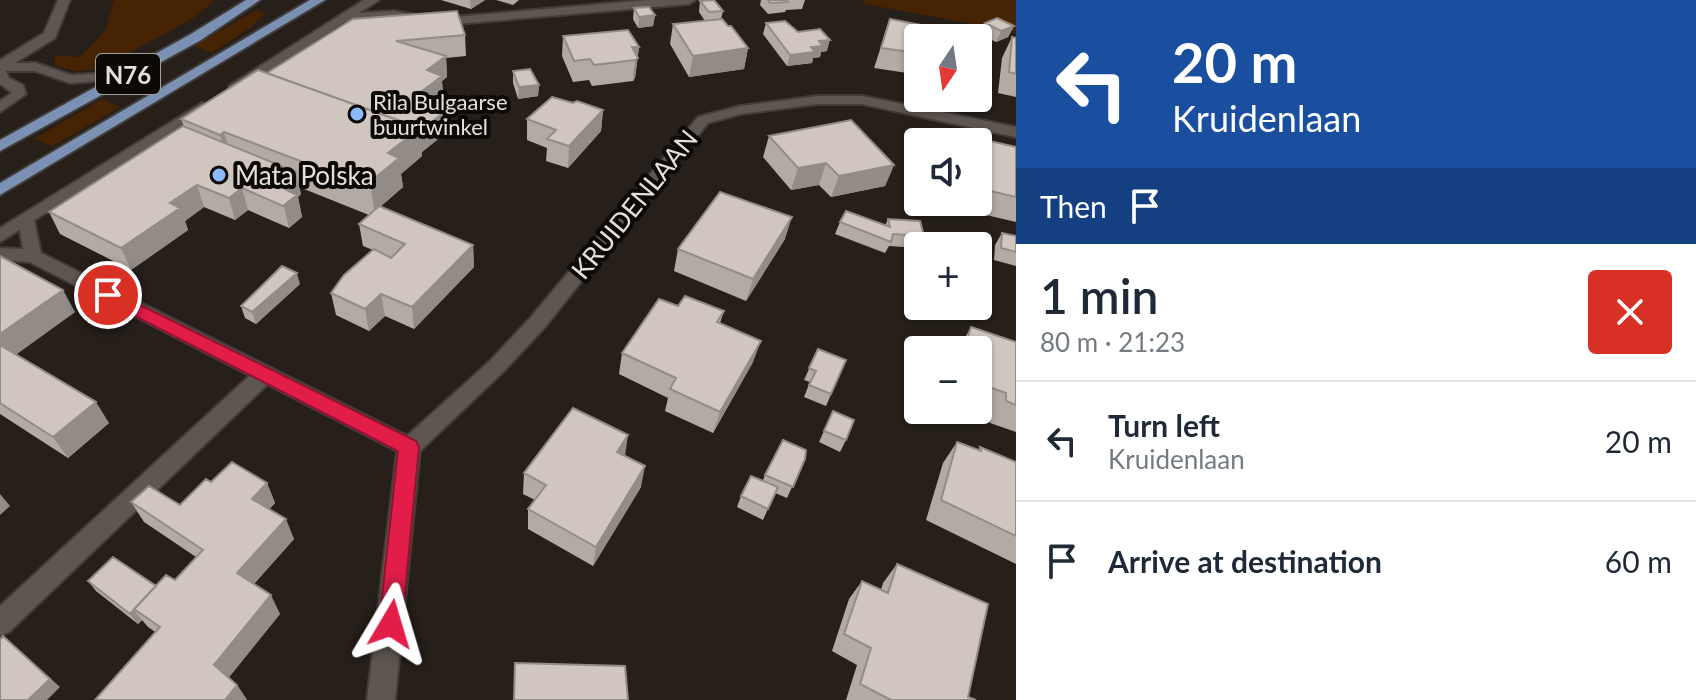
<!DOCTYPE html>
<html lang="en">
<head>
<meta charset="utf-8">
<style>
  :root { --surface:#fff; --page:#f2f2f3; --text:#1f2937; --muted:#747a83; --line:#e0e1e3 }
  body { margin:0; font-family:Lato,sans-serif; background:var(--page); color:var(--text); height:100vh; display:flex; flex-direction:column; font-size:30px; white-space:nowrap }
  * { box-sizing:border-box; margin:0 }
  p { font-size:26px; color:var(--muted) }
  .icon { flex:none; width:44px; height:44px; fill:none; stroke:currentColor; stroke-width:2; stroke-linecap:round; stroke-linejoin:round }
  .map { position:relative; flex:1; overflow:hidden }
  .side { display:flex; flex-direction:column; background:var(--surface); width:680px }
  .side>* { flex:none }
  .banner { background:#1a4fa0; color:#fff; overflow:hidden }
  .needle { width:52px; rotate:193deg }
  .tools { position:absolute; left:904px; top:24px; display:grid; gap:16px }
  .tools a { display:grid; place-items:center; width:88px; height:88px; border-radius:8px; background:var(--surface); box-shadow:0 2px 6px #0004; font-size:40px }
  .pin { position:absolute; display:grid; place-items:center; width:68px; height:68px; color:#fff; margin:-34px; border:4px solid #fff; border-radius:50%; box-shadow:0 2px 8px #0007 }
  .me { position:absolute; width:88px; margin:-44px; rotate:7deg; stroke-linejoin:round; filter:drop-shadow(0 0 6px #0008) }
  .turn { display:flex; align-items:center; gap:28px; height:168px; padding:0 24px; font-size:36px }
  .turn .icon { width:104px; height:104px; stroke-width:2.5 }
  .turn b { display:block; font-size:56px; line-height:68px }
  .then { display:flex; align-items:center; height:76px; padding:0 24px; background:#0003; gap:16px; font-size:30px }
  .round { display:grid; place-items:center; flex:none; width:84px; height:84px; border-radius:8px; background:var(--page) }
  .head { display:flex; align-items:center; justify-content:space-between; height:136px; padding:0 24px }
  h1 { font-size:48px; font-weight:600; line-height:60px }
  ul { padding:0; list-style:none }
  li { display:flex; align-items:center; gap:24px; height:120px; padding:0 24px; border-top:2px solid var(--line) }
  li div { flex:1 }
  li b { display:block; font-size:30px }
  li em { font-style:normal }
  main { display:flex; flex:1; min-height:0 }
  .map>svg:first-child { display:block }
  .green { fill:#452303 }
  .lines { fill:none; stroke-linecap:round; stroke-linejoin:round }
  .lane-casing { stroke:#423c39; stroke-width:4 }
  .street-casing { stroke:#423c39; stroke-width:4 }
  .primary-casing { stroke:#423c39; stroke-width:4 }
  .lane { fill:#5e5650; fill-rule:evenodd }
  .street { fill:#5e5650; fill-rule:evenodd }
  .primary { fill:#7a91b3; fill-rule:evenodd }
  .wall { fill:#b3aaa4 }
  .shaded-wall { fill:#928b86 }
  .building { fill:#d0c6bf; stroke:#928b86; stroke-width:2 }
  .route { fill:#e11d48; stroke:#92132f; stroke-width:2 }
  .poi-dot { fill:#8bbafc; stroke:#0c0907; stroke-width:3 }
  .labels { text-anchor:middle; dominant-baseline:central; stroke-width:8; stroke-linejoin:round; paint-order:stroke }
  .far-poi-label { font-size:22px; fill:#e5e0dc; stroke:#0c0907; text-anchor:start }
  .shield { fill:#0c0907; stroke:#a4a09c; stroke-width:2 }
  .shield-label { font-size:24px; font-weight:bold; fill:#e5e0dc }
  .poi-label { font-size:26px; fill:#e5e0dc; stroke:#0c0907; text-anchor:start }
  .street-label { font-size:26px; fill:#e5e0dc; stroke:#0c0907 }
</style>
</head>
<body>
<main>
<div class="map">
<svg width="1016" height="700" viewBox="0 0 1016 700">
  <rect width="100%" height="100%" fill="#261f1a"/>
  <path class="green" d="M114,0H215L194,18L100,69L76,71L55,66L54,55L80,57L105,31Z
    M863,0H1016V32L865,4Z
    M256,10L266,13L250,28L212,53L194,46Z
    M102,99L120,107L53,146L34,139Z"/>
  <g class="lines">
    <defs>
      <path id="lane" d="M364,0H379L241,89H231L229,86Z
        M0,68L5,69L9,78L23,85L26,94L0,112V101L12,93L0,84Z
        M202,103L207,104V110L0,242V228Z
        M265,366L272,368L275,374L272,380L9,632L0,636V606L258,368Z"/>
      <path id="street" d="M58,0H70L55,38L15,63H36L71,75L124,72L131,76L129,79L70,83L35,71H0V60L44,33Z
        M647,0H695L689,4L433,26L394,19L343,22L337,18L343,14L394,11L433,18L453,17Z
        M818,96H862L1016,127V137L862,104H818L741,114L708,123L545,327L504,371L420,451L395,700H367L397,451L30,262L0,260V248L23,249L18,219L21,215H33L41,253L407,436L490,361L531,317L698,117L740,106Z"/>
      <path id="primary" d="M246,0H260L201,40L0,151V140L191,34Z
        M310,0H325L0,195V183Z"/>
    </defs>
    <use href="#lane" class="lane-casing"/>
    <use href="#street" class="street-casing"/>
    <use href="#primary" class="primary-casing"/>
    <use href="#lane" class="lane"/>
    <use href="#street" class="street"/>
    <use href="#primary" class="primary"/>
  </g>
  <path class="wall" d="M441,0H485L471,9Z
    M496,0H519L513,5Z
    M761,0H805L802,9L786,10L785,12L768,14L760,5Z
    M700,1L723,11L721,19L748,48L744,69L689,77L670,44L673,24L705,21L699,12Z
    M634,8L655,15L653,26L638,28L633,19Z
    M353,19L465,35L466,56L446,58L447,77L442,81L443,97L433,105L448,131L422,152V156L401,174L403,187L380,207L473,245L474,267L414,329L385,316L369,331L336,315L331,293L373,250L363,246L359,224L369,215L299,187L301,194L298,197L302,217L289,228L248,210L235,220L204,207L185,221L188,230L131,270L60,234L49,212L184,126L181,119L267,73Z
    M890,19L918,38V78L914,77V74L874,68Z
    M766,23L798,32L827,51L821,52L820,57L813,58L812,63L787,66L763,34Z
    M985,23L1014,26L1008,37L996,42L980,34Z
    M563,36L639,47L635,78L633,81L592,86L589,80L573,82L562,56Z
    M1012,37L1016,38V97L998,93L1002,58Z
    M513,71L539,85L538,96L518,99L513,83Z
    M573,103L603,110L601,131L568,168L546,161L547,148L527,140V119Z
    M951,132L1016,147V222L939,204L940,202H978V142H946Z
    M769,136L894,165L885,186L831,197L819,185L791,190L763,157Z
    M888,219L924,236L918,248L889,246L885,253L835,234L840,222L885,226Z
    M1002,233L1016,236V266L994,260L995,245Z
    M785,239L746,301L674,271L678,249Z
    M0,256L75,312L16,354L109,423L68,458L0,414Z
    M300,284L256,324L245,318L241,306Z
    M678,306L724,311L720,323L753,362L713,433L665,411L668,398L619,374L622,353Z
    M971,327L1016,342V432L990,423L991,415L978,410V350H958Z
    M818,349L846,360L826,406L804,397L810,382L804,380Z
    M833,411L846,440L840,452L819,442Z
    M957,442L978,450L980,447L1016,462V564L926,520L943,463Z
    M624,456L641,487L593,566L528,529V509L535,500L523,494L524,473Z
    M805,459L787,498L775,493L763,520L737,507L741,496L763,480L765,475Z
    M211,482L267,483L275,503L269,509L294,539L254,584L280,614L229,677L237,685L247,700H95L155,632L148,627L142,620L138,624L96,591L88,581L156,586L175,580L196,557L144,522L131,502L180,505Z
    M897,564L968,697L976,700H846L857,665L832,651L849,599L862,581L881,590L883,583Z"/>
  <path class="shaded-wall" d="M470,0H485L471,9Z
    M655,15L653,26L638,28L639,17Z
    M1014,26L1008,37L996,42L1001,31Z
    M830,40L827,51L821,52L820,57L813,58L812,63L787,66L790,55L811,47L819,41Z
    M632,47H639L635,78L633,81L635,60Z
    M748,48L744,69L689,77L693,56Z
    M446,56L447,77L442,81L443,97L415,119L413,98L427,70Z
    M539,85L538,96L518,99L519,87Z
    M447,110L448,131L422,152V156L401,174L403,187L380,207L375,217L371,188L388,153L420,128Z
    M603,110L601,131L568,168L569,146Z
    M224,132L233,161L229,163L220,135Z
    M826,163L819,185L791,190L798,168Z
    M894,165L885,186L831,197L839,176Z
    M296,172L301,194L298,197L302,217L289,228L279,186Z
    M197,185L204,207L185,221L188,230L131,270L121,248L170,203Z
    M242,188L248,210L235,220L229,198Z
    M792,217L785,239L746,301L753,279Z
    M473,245L474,267L414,329L412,307Z
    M297,273L300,284L256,324L252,312Z
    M63,290L75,312L6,362L0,353V334Z
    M381,294L385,316L369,331L365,309Z
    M761,341L753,362L713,433L720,412Z
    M96,402L109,423L68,458L53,437Z
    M628,435L625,456L617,452Z
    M645,466L641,487L593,566L596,547Z
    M267,483L275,503L260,519L252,499Z
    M0,494L10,506L0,515Z
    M286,519L294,539L247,591L237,573Z
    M271,595L280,614L226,681L214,665Z
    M134,610L142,620L138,624L130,614Z
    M3,636L60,687L47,700H28Z
    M237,685L247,700H225Z"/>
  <path class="building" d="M714,0L723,11L709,12L700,1Z
    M768,0H787L788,2L770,3Z
    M649,7L655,15L639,17L634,8Z
    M457,11L465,35L396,41L446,56L427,70L442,76L413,98L447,110L420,131V128L267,73L353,19Z
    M997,18L1014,26L1001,31L985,23Z
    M722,19L728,26H731L748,48L693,56L673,24Z
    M890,19L958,32L957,38H918V53L881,48Z
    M785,21L798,32L820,29L830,40L819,41L823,46L811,47L815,52L790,55L766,23Z
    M628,30L639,47H632L638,58L635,60L594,65L590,59L574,61L563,36Z
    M1012,37L1016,38V74L1009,72Z
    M530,69L539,85L519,87L513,71Z
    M258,70L420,128L388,153L399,158L376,177L371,188L224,132L220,135L181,119Z
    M552,97L573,103L577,101L603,110L569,146L547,139L556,130L527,119Z
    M851,120L894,165L839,176L826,163L798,168L769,136Z
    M183,126L296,172L279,186L297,195L283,206L242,188L229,198L197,185L170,203L180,208L121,248L49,212Z
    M951,132L1016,147V197L978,188V142H949Z
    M720,192L792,217L753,279L678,249Z
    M379,206L473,245L412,307L381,294L365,309L331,293L344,275L374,249L391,258L405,244L359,224Z
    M846,211L890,227L888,219L920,221L924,236L893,234L891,242L840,222Z
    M1002,233L1016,236V252L1001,248Z
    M0,256L63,290L0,334Z
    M282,266L297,273L252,312L241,306Z
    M685,296L724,311L717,322L761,341L720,412L670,389L676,378L622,353L659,299L678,306Z
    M971,327L1016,342V405L1006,401V393L978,383V350H964Z
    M0,345L96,402L53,437L0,403Z
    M818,349L846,360L831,394L809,385L816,371L809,368Z
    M573,408L628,435L617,452L645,466L596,547L528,509L546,485L524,473Z
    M833,411L854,420L846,440L824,431Z
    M783,440L806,450L805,459L793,487L765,475Z
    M957,442L981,451L980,447L1016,462V536L941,500Z
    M232,462L267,483L252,499L286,519L237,573L271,595L214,665L237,685L225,700H95L160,627L134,609L166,575L175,580L203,550L131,502L149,486L180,505L206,479L211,482Z
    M751,476L778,487L768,509L741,496Z
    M113,557L156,586L130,614L88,581Z
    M897,564L988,604L968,697L976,700H891L860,684L871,648L844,634L862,581L888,593Z
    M3,636L50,679L28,700H0V640Z
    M515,663L625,666L628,700H514Z"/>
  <path class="route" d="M108,289L416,441L419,447L402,624L399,632L391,636L382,632L379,624L398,451L102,299L99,295Z"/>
  <g class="poi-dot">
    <circle cx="357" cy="114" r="8"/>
    <circle cx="219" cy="175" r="8"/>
  </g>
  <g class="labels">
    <g class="far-poi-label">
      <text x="373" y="101">Rila Bulgaarse<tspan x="373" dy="25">buurtwinkel</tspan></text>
    </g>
    <rect class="shield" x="96" y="54" width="64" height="40" rx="6"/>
    <g class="shield-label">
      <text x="128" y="74">N76</text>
    </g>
    <g class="poi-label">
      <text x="235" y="175">Mata Polska</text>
    </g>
    <g class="street-label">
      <text transform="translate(634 204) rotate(-51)">KRUIDENLAAN</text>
    </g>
  </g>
</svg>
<div class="tools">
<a><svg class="needle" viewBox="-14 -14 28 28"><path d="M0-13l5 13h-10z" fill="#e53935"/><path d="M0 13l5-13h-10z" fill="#747a83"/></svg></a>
<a><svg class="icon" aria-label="sound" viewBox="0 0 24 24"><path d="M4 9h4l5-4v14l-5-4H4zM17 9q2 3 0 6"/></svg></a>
<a>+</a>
<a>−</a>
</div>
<div class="pin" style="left:108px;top:295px;background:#d93025"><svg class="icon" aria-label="arrive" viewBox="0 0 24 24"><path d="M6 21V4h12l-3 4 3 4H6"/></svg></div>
<svg class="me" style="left:391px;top:624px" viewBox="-20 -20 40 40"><path d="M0-17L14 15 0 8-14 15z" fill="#e11d48" stroke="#fff" stroke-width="4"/></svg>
</div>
<section class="side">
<div class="banner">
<div class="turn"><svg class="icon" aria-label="left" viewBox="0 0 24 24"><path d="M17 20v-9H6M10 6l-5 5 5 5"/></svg><div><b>20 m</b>Kruidenlaan</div></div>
<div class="then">Then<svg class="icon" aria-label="arrive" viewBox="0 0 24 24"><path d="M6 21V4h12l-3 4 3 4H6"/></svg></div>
</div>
<div class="head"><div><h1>1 min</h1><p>80 m · 21:23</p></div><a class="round" style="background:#d93025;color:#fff"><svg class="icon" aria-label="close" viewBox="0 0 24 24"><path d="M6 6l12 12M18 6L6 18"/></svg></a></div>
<ul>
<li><svg class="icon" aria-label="left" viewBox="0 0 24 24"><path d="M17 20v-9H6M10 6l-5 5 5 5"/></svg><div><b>Turn left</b><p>Kruidenlaan</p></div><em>20 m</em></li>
<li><svg class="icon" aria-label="arrive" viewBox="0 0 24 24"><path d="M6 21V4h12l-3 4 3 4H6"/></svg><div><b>Arrive at destination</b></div><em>60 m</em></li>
</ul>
</section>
</main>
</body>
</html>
